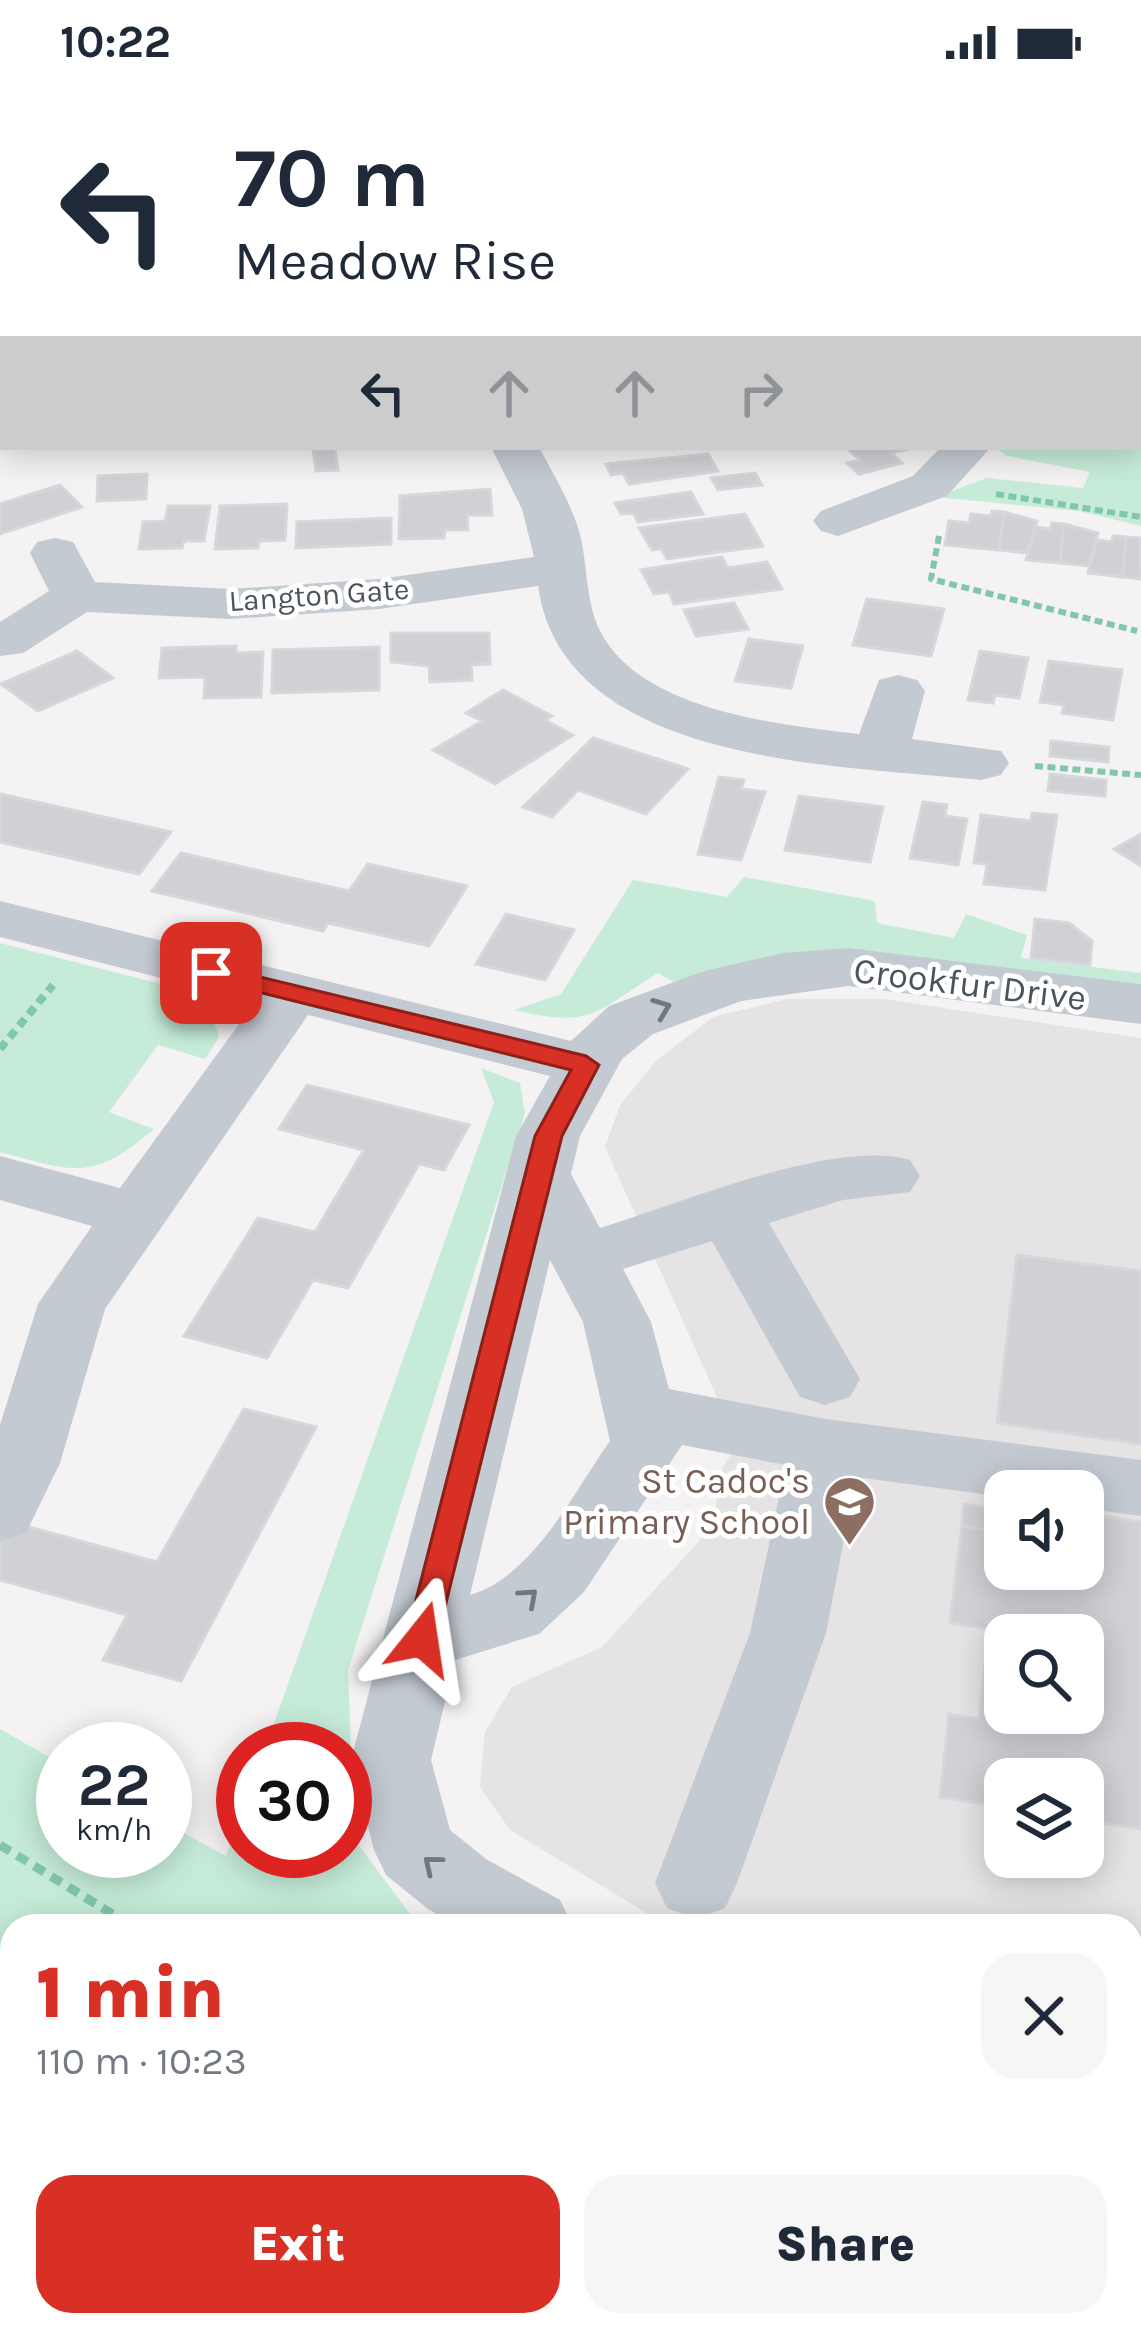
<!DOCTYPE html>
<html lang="en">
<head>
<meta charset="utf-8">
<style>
  :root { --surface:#fff; --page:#f6f6f7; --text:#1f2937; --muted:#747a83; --accent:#d93025 }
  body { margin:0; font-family:Karla,sans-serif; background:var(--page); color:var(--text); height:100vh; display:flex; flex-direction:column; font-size:45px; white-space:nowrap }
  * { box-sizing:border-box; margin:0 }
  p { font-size:39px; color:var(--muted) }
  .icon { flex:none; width:66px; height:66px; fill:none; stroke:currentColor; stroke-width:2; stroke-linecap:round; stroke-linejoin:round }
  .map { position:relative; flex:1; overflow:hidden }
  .panel { position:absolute; left:0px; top:1830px; width:1143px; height:423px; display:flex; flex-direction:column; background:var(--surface); border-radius:36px 36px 0 0; box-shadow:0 6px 30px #0003 }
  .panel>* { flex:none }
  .hud { position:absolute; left:0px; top:0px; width:1143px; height:366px; box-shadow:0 6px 30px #0003; background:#fff; color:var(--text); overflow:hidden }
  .controls { position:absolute; left:984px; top:1386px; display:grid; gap:24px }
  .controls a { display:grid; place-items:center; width:120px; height:120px; border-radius:24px; background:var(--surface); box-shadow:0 6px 30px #0003; font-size:60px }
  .speed { position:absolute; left:36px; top:1638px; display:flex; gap:24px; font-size:60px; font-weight:700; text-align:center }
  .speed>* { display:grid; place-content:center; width:156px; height:156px; border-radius:50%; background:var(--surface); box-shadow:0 6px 30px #0003; line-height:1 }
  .speed small { font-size:30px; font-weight:400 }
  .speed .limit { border:18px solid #d22; background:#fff; color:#111 }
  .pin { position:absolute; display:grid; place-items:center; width:102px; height:102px; color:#fff; margin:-51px; border-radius:24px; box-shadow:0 6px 18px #0006 }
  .me { position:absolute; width:132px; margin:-66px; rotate:15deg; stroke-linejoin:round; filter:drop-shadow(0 0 9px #0008) }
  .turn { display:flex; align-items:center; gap:42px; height:252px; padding:0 36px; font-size:54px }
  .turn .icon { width:156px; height:156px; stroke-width:2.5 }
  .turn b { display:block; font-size:84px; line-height:102px }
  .lanes { display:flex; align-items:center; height:114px; padding:0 36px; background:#0003; justify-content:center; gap:60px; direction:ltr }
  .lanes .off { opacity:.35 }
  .round { display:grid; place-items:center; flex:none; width:126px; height:126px; border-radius:36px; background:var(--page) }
  .summary { display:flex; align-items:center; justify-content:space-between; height:204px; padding:0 36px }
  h1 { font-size:72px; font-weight:800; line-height:90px; color:var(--accent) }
  .action { display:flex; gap:24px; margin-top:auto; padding:24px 36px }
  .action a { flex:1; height:138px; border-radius:36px; background:var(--accent); color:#fff; font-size:48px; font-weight:800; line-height:138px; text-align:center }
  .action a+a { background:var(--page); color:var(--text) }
  .status { display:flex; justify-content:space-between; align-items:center; height:84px; padding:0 60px; background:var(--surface); direction:ltr }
  .status svg { height:33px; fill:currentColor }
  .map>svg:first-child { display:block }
  .education { fill:#e5e3e3; fill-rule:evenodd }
  .green { fill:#c6ecd9 }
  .building { fill:#cfd1d5; stroke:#d6d7dc; stroke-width:3; fill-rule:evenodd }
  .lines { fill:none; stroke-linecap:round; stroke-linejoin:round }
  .path-far3 { stroke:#81c7ac; stroke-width:4.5; stroke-dasharray:6 4.5; stroke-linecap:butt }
  .path-far2 { stroke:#81c7ac; stroke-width:6; stroke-dasharray:8 4.5; stroke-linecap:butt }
  .path-far1 { stroke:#81c7ac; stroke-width:8; stroke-dasharray:9 6; stroke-linecap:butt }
  .path { stroke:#81c7ac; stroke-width:9; stroke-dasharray:12 8; stroke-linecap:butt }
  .minor { fill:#c4cad2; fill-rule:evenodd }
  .oneway { stroke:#6f7780 }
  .route { fill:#d93025; stroke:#8d1f18; stroke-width:3 }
  .labels { text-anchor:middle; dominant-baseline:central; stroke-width:10; stroke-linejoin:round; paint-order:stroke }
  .far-street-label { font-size:30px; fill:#4b535d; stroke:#fff }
  .street-label { font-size:36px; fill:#4b535d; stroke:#fff }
  .education-label { font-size:36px; fill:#785e54; stroke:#fff; text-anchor:end }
</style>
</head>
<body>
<div class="status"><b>10:22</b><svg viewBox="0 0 49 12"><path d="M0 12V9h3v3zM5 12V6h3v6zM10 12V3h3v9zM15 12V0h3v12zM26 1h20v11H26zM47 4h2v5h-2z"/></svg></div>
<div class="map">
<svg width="1141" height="2251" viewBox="0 0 1141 2251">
  <rect width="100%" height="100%" fill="#f4f2f2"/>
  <path class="education" d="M786,915H884L1141,954V1978L1131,1976V1842H668L510,1746L480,1703L485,1648L512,1603L602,1563L712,1443L722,1384L738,1360L605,1063L620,1021L657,976L713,933ZM1005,1407H1083V1485H1005ZM1005,1551H1083V1629H1005ZM1005,1695H1083V1773H1005Z"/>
  <path class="green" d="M191,0H658L187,3Z
    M1141,323V442L1079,427L936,413L987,394L1083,404L1090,388L1007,372L995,363H1140Z
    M744,793L875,817L877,839L954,854L966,830L1027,851L1021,874L1141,889V906L777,872L675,899L658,889C592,930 593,944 514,926L561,910L633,796L727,813Z
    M0,859L181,905L209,924L219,953L205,975L158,961L109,1028L154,1045C92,1098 75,1088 0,1068Z
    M481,984L520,999L525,1029L348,1586L351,1667L345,1687V1665H265L494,1018Z
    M0,1645L63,1681V1767H165V1739L226,1772L243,1725V1767H345V1743L419,1842H12V2241H1131V2154L1141,2156V2251H0Z"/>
  <path class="building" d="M846,363H912L913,364L891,369L902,379L859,390L847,379L860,376Z
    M335,365L338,386L316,387L313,366Z
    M708,370L718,387L629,400L623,389L611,391L606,380Z
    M755,389L762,401L718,406L711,394Z
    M147,390L146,415L97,417L98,392Z
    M60,401L82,423L0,450V420Z
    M490,405L492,431H467L468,446H445L444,454L399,455L400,412Z
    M691,408L703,430L638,438L633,429L621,430L615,419Z
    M287,420L285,456L259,457L258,464L215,465L220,422Z
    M168,422H210L204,457H184L182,464L139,465L143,438L165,437Z
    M992,427L1004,428L999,466L945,461L949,437L969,439L971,430L991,432Z
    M1004,428L1037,437L1027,469L999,466Z
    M745,430L763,462L667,475L661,465L652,466L639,444Z
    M391,434V460L296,464L297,438Z
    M1052,439L1064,440L1060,479L1026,476L1036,443L1050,445Z
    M1064,440L1098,449L1089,482L1060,479Z
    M1113,452L1126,453L1123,493L1088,489L1097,456L1112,458Z
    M1126,453L1140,454L1141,495L1123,493Z
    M722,473L728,484L767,478L782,505L674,520L669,508L654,510L641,486Z
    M867,515L944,525L931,572L853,561Z
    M734,519L748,545L696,552L684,526Z
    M391,549H489L490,580L471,581L472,596L430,598L429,582L391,578Z
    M749,555L803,562L791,604L735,597Z
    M236,562V569L263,568L261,613L204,614L205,593L159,594L162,564Z
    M379,563V606L272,609L273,566Z
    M77,567L113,594L38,627L1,600Z
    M980,567L1028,574L1019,614L995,611L993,619L968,616Z
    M1049,577L1122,586L1113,636L1062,629L1064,621L1040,618Z
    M503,606L552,632L545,636L573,651L495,700L433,666L482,637L466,629Z
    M593,654L688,685L646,730L578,706L552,733L523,723Z
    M1051,657L1109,663L1108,678L1050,672Z
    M1050,690L1106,696L1105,712L1048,707Z
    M719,693L744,696L741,705L765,708L741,776L698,770Z
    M0,710H1L171,748L139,790L0,758Z
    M799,712L883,723L870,778L785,766Z
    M923,718L947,721L945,732L967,735L958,781L910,774Z
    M1032,729L1057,731L1045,806L984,800L987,780L974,779L981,731L1031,737Z
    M1141,750V782L1114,765Z
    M181,769L349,807L368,780L467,802L429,862L328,839L323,847L152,807Z
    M506,830L574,846L545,896L476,880Z
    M1035,835L1069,839L1092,857L1090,881L1031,874Z
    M307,1001L469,1041L444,1086L419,1080L348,1204L313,1196L267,1274L184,1252L258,1134L315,1148L364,1066L279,1045Z
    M1017,1171L1141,1187V1360L997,1339Z
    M244,1325L316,1343L181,1597L103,1576L127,1531L0,1496V1435L157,1478Z
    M964,1420L1003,1426L1000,1448L962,1442Z
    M1083,1429L1141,1438V1745L1083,1736V1695H1005V1723L940,1713L949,1630L979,1635L989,1545L950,1539L962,1442L1005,1449V1485H1083ZM1005,1551H1083V1629H1005Z"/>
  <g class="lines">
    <path class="path-far3" d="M760,0L773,3
      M201,3L206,0"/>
    <path class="path-far2" d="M996,410L1141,433
      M939,452L931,495L1137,547
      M1035,682L1141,691"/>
    <path class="path-far1" d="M0,965L53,901"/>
    <path class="path" d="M0,1761L132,1842
      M1131,2234L1141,2237"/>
    <path class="minor" d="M1140,114H1141V140H1140Z
      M491,363H539C553,390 570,417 579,447C588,479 585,516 600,547C641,627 780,641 859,650L879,596L898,591L917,596L925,607L912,655L1001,667L1009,679L1001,691L981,696C842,681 563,682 538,502L379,525L230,535L87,528L23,569L0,572V538L49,507L30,469L37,458L55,454L73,458L95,498L230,505L379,495L534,473L522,425Z
      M941,363H991L947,412L838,452L821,447L813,437L821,427L913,392Z
      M0,817L571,957L609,922L704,887L783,869L848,864L1141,900V940L848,902L741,917L653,950L622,975L580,1052L571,1090L600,1144C679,1120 834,1054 910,1076L920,1092L910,1108L843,1116L769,1139L860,1295L850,1313L825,1321L800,1313L712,1157L623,1185L651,1238L669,1305L826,1335L1141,1376V1432L1083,1424V1407H1005V1413L856,1393L826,1549L737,1799L725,1824L696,1835L667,1824L655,1799L750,1549L786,1381L682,1361L584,1508L539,1550L455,1576L431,1676L450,1746L486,1775L560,1816L573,1842H457L428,1825L386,1791L374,1766L351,1676L516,1052L550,992L308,931L105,1225L60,1379L26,1449L0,1457V1341L38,1220L92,1142L0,1116V1072L120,1104L255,918L0,853ZM550,1176L583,1238L610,1357C575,1406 533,1493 470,1511Z
      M1131,2025L1141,2028V2112L1131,2109Z"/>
  </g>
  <defs><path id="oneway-chevron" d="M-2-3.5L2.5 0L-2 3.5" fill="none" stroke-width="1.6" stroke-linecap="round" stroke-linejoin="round" transform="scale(3)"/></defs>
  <g class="oneway">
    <use href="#oneway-chevron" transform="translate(662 924) rotate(-21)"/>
    <use href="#oneway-chevron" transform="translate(529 1513) rotate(-42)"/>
    <use href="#oneway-chevron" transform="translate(432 1780) rotate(-141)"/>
  </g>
  <path class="route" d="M211,881L586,972L599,981L562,1052L437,1555L422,1568L406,1555L535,1052L571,986L202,894L198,889Z"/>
  <defs>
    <symbol id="school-pin" viewBox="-11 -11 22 30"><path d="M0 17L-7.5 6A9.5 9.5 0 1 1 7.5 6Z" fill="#8d6e63" stroke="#fff"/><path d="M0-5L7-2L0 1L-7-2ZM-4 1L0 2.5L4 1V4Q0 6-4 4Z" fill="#fff"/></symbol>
  </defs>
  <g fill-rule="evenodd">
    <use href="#school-pin" x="820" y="1388" width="59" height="81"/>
  </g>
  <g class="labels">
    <g class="far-street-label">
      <text transform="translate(319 511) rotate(-4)">Langton Gate</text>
    </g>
    <g class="street-label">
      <text transform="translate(970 900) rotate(7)">Crookfur Drive</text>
    </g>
    <g class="education-label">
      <text x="810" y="1397">St Cadoc's<tspan x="810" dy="41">Primary School</tspan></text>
    </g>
  </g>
</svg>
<div class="controls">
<a><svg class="icon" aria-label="sound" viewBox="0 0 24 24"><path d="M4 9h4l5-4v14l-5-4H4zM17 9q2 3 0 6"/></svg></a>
<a><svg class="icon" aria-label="search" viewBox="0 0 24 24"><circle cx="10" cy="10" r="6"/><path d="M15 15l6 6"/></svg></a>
<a><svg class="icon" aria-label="layers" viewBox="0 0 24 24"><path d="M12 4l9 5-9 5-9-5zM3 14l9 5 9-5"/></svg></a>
</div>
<div class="speed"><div>22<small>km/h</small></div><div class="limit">30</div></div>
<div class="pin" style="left:211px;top:889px;background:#d93025"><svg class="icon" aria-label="arrive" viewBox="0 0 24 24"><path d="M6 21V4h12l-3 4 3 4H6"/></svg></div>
<svg class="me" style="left:422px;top:1555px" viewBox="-20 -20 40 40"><path d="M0-17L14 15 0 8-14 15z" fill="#d93025" stroke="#fff" stroke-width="4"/></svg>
<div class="hud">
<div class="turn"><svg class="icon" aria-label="left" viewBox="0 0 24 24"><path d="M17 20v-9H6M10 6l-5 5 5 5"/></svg><div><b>70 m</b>Meadow Rise</div></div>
<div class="lanes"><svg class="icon" aria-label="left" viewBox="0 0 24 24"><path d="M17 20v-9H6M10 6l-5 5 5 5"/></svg><svg class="icon off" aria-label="ahead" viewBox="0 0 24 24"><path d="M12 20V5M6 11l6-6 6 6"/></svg><svg class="icon off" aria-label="ahead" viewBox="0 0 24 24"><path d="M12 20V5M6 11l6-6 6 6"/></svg><svg class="icon off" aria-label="right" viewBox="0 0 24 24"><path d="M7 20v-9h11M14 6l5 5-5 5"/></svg></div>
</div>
<section class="panel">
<div class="summary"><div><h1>1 min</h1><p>110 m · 10:23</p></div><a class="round"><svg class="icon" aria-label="close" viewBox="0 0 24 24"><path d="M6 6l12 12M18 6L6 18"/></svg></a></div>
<div class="action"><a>Exit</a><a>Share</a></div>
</section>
</div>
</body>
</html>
